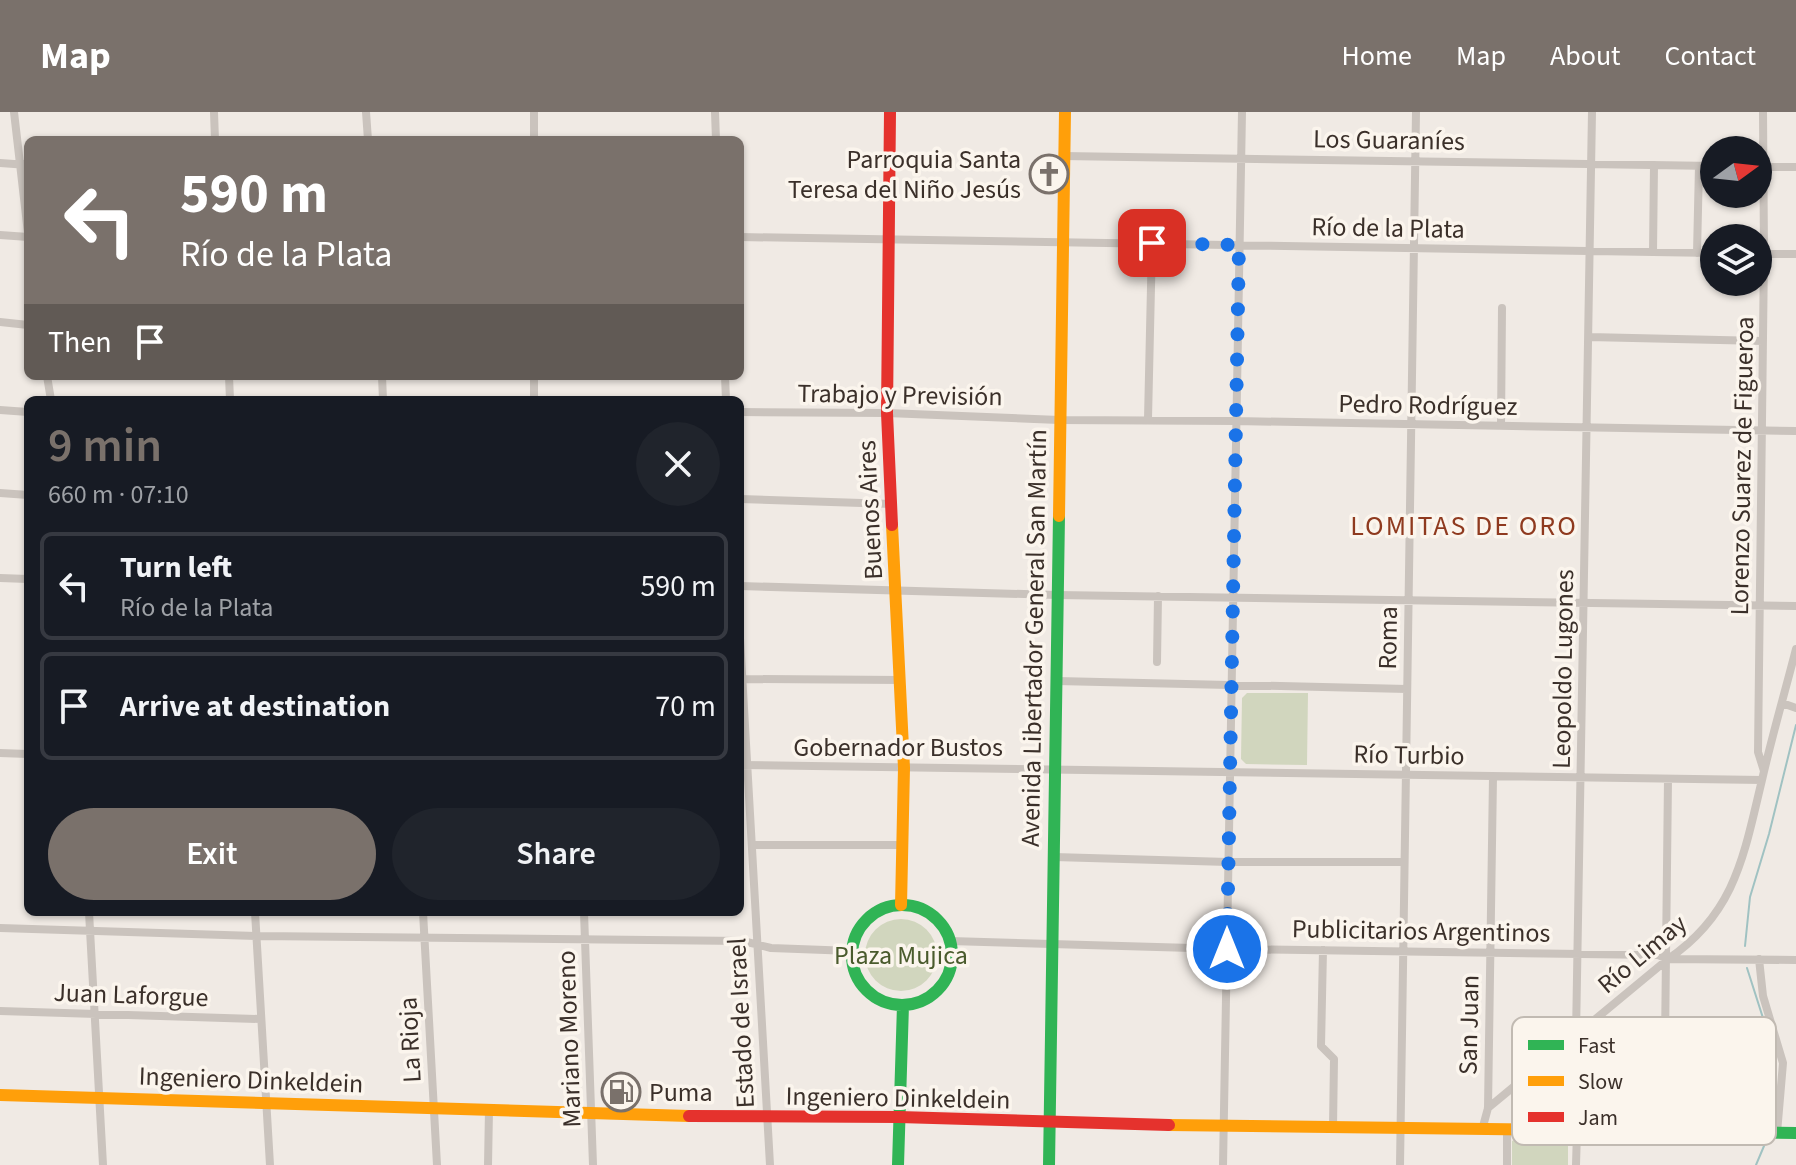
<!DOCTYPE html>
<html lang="en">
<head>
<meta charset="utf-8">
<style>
  :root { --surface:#171b24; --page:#20242c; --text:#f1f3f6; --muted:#9ea1a6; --line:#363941; --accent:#7a716b }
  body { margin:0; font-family:"Source Sans 3",sans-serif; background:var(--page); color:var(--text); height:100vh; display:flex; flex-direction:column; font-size:30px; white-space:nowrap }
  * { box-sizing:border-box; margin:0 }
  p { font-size:26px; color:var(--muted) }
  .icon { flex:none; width:44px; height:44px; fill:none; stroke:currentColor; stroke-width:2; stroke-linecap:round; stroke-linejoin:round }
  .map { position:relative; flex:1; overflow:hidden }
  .sheet { position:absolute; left:24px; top:284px; width:720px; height:520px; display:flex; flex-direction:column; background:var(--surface); border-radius:12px; box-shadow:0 2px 6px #0004 }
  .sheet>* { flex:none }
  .guide { position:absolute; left:24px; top:24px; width:720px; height:244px; border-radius:12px; box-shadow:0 2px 6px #0004; background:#7a716b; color:#fff; overflow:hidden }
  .needle { width:52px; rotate:75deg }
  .controls { position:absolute; left:1700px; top:24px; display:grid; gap:16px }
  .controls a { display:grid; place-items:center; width:72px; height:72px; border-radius:50%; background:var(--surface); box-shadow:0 2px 6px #0004; font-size:40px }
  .pin { position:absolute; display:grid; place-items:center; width:68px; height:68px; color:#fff; margin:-34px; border-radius:16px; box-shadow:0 4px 12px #0006 }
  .me { position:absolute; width:88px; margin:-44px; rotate:0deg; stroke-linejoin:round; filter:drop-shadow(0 0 6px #0008) }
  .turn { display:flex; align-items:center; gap:28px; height:168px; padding:0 24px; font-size:36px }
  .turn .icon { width:104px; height:104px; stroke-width:2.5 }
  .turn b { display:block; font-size:56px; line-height:68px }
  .then { display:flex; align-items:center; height:76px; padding:0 24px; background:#0003; gap:16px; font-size:30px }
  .round { display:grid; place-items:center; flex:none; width:84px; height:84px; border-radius:42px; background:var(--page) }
  .headline { display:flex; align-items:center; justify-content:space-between; height:136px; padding:0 24px }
  h1 { font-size:48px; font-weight:600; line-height:60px; color:var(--accent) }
  .primary-button { display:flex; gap:16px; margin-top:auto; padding:16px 24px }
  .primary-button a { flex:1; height:92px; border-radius:48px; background:var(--accent); color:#fff; font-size:32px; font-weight:600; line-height:92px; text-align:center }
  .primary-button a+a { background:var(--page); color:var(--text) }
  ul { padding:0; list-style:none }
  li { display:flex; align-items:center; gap:24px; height:108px; margin:0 16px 12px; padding:0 8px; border:4px solid var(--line); border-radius:12px }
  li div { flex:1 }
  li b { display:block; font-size:30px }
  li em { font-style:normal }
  header { display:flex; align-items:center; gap:48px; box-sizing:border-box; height:112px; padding:0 40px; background:var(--accent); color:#fff }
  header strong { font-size:38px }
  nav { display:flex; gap:44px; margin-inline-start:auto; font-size:28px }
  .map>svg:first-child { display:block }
  .green { fill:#d1d6be }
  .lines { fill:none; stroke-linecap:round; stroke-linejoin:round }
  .stream { stroke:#a0c2c2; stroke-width:2 }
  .street { stroke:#cac3bd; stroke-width:8 }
  .fast { stroke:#30b455; stroke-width:12 }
  .slow { stroke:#ff9f0a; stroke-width:12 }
  .jam { stroke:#e5322d; stroke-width:12 }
  .route { stroke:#1a73e8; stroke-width:14; stroke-dasharray:0 25.2 }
  .labels { text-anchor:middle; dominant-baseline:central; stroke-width:7; stroke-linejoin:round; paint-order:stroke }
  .street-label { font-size:26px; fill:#3b302a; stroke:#fbf5ed }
  .poi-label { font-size:26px; fill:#3b302a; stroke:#fbf5ed; text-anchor:end }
  .park-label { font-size:26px; fill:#4a5b2d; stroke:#fbf5ed }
  .neighbourhood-label { font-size:28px; letter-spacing:2px; fill:#8f3a1f; stroke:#fbf5ed }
  .key { fill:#fbf5ed; stroke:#c1bab2; stroke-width:2 }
  .key-label { font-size:22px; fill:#3b302a }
</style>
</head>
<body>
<header>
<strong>Map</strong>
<nav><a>Home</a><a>Map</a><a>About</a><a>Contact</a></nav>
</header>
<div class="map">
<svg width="1796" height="1053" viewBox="0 0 1796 1053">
  <rect width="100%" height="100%" fill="#f0eae4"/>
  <path class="green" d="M1247,581H1308L1307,653L1246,652L1241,647L1242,586Z
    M865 843a36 36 0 1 1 72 0a36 36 0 1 1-72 0Z
    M1518,1026L1563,1027L1568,1033V1053H1512V1029Z"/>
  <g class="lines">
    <path class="stream" d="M1745,834L1750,785L1769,722L1796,613
      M1747,856L1771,931L1763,1008
      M1756,1053L1764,1034"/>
    <path class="street" d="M14,0L28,121
      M214,0L215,28
      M366,0L368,28
      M715,0L716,28
      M1763,0L1764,142L1758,640L1764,659
      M534,28V0
      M1063,44L1714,54
      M0,51L28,53
      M1758,55H1796
      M0,123L28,125
      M740,125L1714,141
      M1653,140L1654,53
      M1697,141L1699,54
      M1758,142H1796
      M0,210L28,213
      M1589,225L1763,229
      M47,264L51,288
      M229,264L230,288
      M382,264L383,288
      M725,264L726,288
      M534,288V264
      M0,298L28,300
      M740,300L887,301L1059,308L1236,309L1796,319
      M1148,307L1152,131
      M1501,314L1502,196
      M0,381L28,383
      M740,387L892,392
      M0,466L28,467
      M740,474L1057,483L1796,494
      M740,526L770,1053
      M1157,550L1158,484
      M744,567L901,568
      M1057,569L1407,577
      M1782,591L1796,596
      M0,641L28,642
      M740,653L1762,668
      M753,733H904
      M1054,745L1228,750H1403
      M89,800L103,1053
      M255,800L270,1053
      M423,800L437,1053
      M584,800L593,1053
      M0,816L257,824L743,829L771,836L852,839
      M950,829L1227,837L1658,843L1668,847L1796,848
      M1323,838L1321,934L1334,947L1333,1015
      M1759,847L1763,884L1783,951L1777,1021
      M0,899L260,907
      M1576,923L1592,0
      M1488,996L1668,847C1736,801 1744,742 1762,668C1772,624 1785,580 1796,537
      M1482,1018L1488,996L1493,665
      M1664,1020L1668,667
      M488,1053L489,998
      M1223,1053L1242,0
      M1400,1053L1416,0
      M1507,1053V1018
      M1576,1053L1577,1019"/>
    <path class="fast" d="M852 843a50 50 0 1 1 100 0a50 50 0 1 1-100 0Z
      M1555,1018L1796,1021
      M898,1053L903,893
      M1049,1053L1059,404"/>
    <path class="slow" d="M1059,404L1065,0
      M892,413L904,656L901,793
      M0,983L689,1004
      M1169,1013L1555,1018"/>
    <path class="jam" d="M890,0L887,301L892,413
      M689,1004L899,1005L1169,1013"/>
  </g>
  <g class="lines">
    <path class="route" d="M1152,131L1239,133L1227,837"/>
  </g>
  <defs>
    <symbol id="church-ring" viewBox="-11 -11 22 22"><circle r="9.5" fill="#fbf5ed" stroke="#7a716b" stroke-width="1.5"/><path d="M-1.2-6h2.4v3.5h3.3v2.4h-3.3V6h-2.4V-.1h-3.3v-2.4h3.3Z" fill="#7a716b"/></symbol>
    <symbol id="fuel-ring" viewBox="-11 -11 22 22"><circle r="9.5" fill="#fbf5ed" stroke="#7a716b" stroke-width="1.5"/><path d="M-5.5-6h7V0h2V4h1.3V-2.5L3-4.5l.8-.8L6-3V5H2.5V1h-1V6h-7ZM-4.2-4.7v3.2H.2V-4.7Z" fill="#7a716b"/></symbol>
  </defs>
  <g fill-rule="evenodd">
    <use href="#church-ring" x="1027" y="40" width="44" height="44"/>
    <use href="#fuel-ring" x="599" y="958" width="44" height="44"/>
  </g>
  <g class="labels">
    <g class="street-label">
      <text transform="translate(1389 28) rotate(1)">Los Guaraníes</text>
      <text transform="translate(1388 116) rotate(1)">Río de la Plata</text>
      <text transform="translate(900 283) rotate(1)">Trabajo y Previsión</text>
      <text transform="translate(1428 293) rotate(1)">Pedro Rodríguez</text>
      <text transform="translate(1742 354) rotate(-89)">Lorenzo Suarez de Figueroa</text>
      <text transform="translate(870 398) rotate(-93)">Buenos Aires</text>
      <text transform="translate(1034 526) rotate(-89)">Avenida Libertador General San Martín</text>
      <text transform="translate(1388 526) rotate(-89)">Roma</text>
      <text transform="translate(1563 557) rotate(-89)">Leopoldo Lugones</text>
      <text x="898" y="635">Gobernador Bustos</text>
      <text transform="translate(1409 643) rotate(1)">Río Turbio</text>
      <text transform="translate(1421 819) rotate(1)">Publicitarios Argentinos</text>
      <text transform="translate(1642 842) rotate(-40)">Río Limay</text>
      <text transform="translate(131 883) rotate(2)">Juan Laforgue</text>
      <text transform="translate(741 911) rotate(-93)">Estado de Israel</text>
      <text transform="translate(1469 913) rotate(-89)">San Juan</text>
      <text transform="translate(569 927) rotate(-92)">Mariano Moreno</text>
      <text transform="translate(410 928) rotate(-93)">La Rioja</text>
      <text transform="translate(251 968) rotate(2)">Ingeniero Dinkeldein</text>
      <text transform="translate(898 986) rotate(1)">Ingeniero Dinkeldein</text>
    </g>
    <g class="poi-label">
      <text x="1021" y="47">Parroquia Santa<tspan x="1021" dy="30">Teresa del Niño Jesús</tspan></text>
      <text x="649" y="980" text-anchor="start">Puma</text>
    </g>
    <g class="park-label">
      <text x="901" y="843">Plaza Mujica</text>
    </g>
    <g class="neighbourhood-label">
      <text x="1464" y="414">LOMITAS DE ORO</text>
    </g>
  </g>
  <rect x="1512" y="905" width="264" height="128" rx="12" class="key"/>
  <rect x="1528" y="928" width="36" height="10" fill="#30b455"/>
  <rect x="1528" y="964" width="36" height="10" fill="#ff9f0a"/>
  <rect x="1528" y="1000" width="36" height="10" fill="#e5322d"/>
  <g class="key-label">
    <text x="1578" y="941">Fast</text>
    <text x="1578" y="977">Slow</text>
    <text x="1578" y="1013">Jam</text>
  </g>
</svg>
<div class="controls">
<a><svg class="needle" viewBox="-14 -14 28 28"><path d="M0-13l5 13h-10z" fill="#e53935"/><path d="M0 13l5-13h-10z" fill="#9ea1a6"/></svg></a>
<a><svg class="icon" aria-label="layers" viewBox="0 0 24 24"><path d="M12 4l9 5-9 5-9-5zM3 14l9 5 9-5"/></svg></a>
</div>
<div class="pin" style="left:1152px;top:131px;background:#d93025"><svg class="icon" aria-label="arrive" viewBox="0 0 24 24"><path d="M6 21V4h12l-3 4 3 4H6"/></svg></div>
<svg class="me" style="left:1227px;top:837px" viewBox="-20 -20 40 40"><circle r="17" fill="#1a73e8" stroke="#fff" stroke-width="3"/><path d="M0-11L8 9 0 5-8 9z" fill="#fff"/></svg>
<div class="guide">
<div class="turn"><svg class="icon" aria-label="left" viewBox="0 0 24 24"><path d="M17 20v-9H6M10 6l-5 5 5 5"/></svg><div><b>590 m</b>Río de la Plata</div></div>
<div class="then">Then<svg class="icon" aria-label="arrive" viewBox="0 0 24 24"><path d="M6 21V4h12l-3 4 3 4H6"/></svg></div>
</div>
<section class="sheet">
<div class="headline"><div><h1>9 min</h1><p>660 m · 07:10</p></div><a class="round"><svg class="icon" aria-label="close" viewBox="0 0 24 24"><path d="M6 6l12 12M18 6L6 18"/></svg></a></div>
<ul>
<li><svg class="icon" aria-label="left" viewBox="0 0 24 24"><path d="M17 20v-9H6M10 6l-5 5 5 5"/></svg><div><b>Turn left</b><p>Río de la Plata</p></div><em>590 m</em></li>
<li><svg class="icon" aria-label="arrive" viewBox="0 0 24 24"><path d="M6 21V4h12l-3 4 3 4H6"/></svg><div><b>Arrive at destination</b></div><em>70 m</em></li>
</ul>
<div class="primary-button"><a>Exit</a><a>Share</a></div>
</section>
</div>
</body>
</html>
